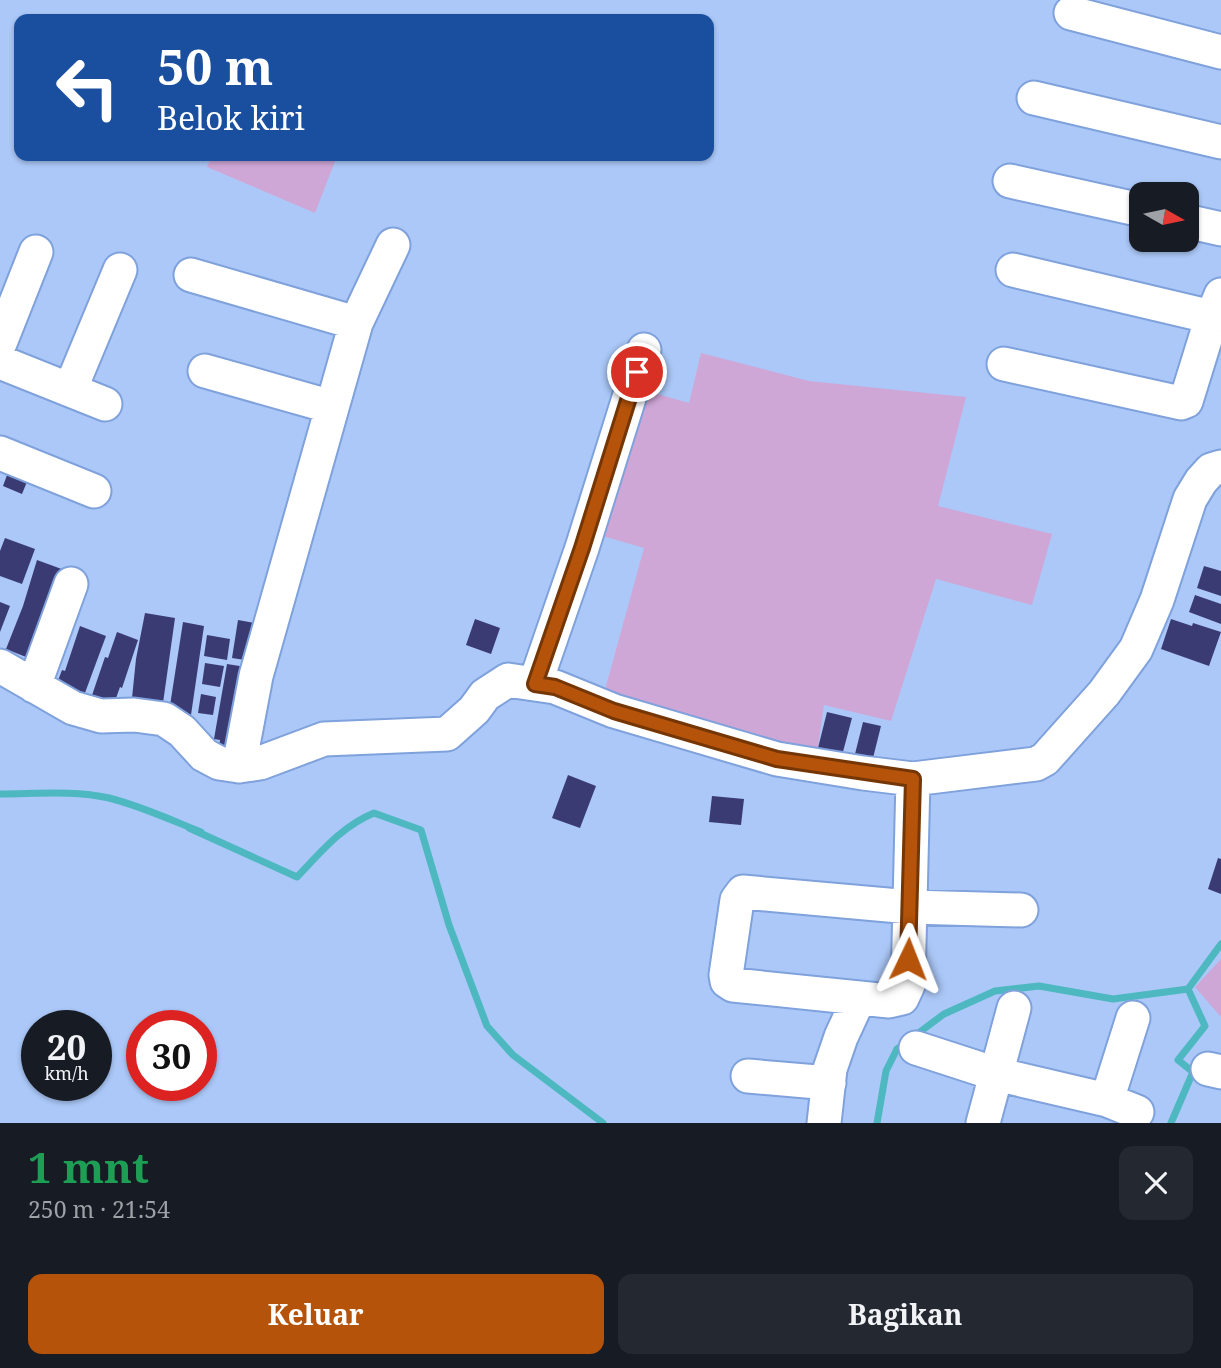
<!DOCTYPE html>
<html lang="id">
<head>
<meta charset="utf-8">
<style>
  :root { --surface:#171b24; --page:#242831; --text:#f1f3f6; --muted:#9ea1a6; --accent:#b45309 }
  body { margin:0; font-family:"Noto Serif",serif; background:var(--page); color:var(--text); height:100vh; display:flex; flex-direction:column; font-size:26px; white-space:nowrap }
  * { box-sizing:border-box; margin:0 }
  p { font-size:23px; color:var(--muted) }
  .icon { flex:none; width:38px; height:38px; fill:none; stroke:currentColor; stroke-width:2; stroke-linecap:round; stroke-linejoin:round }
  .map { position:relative; height:1123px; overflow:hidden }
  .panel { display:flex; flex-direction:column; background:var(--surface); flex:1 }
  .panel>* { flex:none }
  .guide { position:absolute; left:14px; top:14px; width:700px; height:147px; border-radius:14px; box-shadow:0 2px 5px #0004; background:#1a4fa0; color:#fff; overflow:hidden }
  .needle { width:46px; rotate:99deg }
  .fabs { position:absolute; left:1129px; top:182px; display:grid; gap:14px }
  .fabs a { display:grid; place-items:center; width:70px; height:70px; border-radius:14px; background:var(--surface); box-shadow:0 2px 5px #0004; font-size:35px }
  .speed { position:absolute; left:21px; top:1010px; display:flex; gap:14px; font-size:35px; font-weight:700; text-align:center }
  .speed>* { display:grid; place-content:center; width:91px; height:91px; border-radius:50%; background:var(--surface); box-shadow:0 2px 5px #0004; line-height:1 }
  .speed small { font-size:18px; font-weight:400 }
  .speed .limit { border:10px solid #d22; background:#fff; color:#111 }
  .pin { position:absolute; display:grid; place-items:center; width:60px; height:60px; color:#fff; margin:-30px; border:4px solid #fff; border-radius:50%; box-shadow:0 2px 7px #0007 }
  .me { position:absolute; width:77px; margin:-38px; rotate:2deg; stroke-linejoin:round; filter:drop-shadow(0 0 5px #0008) }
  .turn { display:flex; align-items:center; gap:24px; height:147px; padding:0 28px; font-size:32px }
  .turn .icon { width:91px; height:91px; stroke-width:2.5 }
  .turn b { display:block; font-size:49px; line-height:60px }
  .round { display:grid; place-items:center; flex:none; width:74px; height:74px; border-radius:14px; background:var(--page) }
  .summary { display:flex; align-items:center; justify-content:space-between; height:119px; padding:0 28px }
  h1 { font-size:42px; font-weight:700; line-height:52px; color:#1e9e55 }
  .button { display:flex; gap:14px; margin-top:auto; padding:14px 28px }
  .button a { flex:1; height:80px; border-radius:14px; background:var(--accent); color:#fff; font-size:28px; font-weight:700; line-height:80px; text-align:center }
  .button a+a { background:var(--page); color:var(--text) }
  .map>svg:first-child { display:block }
  .green { fill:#cfa7d7 }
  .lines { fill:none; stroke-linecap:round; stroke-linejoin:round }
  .stream { stroke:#4db8bf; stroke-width:7 }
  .building { fill:#3b3b73 }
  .minor-casing { stroke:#7fa1dc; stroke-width:37 }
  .minor { stroke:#fff; stroke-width:33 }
  .route-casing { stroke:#753606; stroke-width:18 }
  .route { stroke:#b45309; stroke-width:12 }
</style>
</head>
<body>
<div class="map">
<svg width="1221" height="1123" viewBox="0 0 1221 1123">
  <rect width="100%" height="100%" fill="#abc8f8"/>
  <path class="green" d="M212,156H337L315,213L207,167Z
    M701,353L809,381L966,397L938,506L1052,534L1032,605L936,579L891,721L824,705L817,753L603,697L644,548L596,534L640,389L689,403Z
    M1221,959V1015L1220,1016L1195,987Z"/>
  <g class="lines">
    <path class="stream" d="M0,794C36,794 73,790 109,798C141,806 171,820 201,832L189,828L297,877C321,852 342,826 374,813L421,830L449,925L487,1026L513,1055L603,1123
      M877,1123L886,1071L897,1049L944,1014L995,991L1039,986L1113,999L1188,989L1221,944
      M1171,1123L1193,1072L1178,1060L1205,1026L1188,989"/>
  </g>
  <path class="building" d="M13,459L33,467L22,494L3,486Z
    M5,538L35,549L22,584L0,576V551Z
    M37,560L67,571L31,659L6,649L23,606Z
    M1204,566L1221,571V596L1197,588Z
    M1195,595L1221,604V624L1189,612Z
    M0,602L10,606L0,632Z
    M145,613L175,618L163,703L132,698L136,659Z
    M475,619L500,628L491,654L466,645Z
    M1171,619L1192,626L1193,623L1221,632L1209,666L1161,649Z
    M238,620L261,624L258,662L232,658Z
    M183,622L204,626L191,715L169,712Z
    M80,626L106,636L82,701L54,691L62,670L65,671Z
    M117,632L138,640L122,688L120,687L110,715L88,707L105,657L108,658Z
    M207,635L230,639L227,660L204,656Z
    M205,663L224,666L220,687L202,684Z
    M227,664L252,668L237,758L218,755L220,740L214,739Z
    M201,694L216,697L213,715L198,713Z
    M827,712L852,718L840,763L816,756Z
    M863,722L881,726L873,758L855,754Z
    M568,775L596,786L580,828L552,818Z
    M712,796L744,799L741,825L709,822Z
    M1218,858L1221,859V894L1208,889Z"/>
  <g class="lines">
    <defs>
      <path id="minor" d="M1071,13L1221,52
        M1034,98L1221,142
        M1010,181L1141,210
        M1186,221L1221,229
        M1013,270L1212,317
        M191,275L356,323
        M0,343L36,252
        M0,362L105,404
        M1004,364L1181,403L1186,401L1212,317L1221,295
        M205,371L332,407
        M70,390L120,270
        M0,453L94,491
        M0,666L73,708L101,716L134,715L164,719L182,731L204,755L219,763L239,766L260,763L324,739L447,734L474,710L485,695L508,680L555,687L614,711L777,759L863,773L913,779L1036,764L1045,759L1104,693L1136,649L1157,600L1190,499L1201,481L1211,470L1221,467
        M535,684L582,548L644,350
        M34,686L71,584
        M239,766L256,676L356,323L393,245
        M913,779L908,985L902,998L889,1001L733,985L727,981L726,975L737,900L743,892L910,907L1021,910
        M916,1048L996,1074L1107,1100L1137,1112
        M1208,1069L1221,1072
        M748,1076L829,1083
        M1107,1100L1133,1018
        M824,1123L830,1069L841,1037L859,998
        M983,1123L1014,1008"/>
    </defs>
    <use href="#minor" class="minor-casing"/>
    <use href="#minor" class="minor"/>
  </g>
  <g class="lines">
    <defs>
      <path id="route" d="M637,372L582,548L535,684L555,687L614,711L777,759L913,779L908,959"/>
    </defs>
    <use href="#route" class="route-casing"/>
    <use href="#route" class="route"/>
  </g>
</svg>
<div class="fabs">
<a><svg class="needle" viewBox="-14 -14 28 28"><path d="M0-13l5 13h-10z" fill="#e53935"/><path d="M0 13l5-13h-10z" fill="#9ea1a6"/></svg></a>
</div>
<div class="speed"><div>20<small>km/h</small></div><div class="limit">30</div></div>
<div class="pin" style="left:637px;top:372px;background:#d93025"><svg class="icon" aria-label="arrive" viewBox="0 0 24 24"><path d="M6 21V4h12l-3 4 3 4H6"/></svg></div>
<svg class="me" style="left:908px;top:959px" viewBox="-20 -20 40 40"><path d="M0-17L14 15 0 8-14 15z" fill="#b45309" stroke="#fff" stroke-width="4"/></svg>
<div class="guide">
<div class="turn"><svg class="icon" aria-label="left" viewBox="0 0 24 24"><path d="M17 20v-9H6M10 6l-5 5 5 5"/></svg><div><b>50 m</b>Belok kiri</div></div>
</div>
</div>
<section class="panel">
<div class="summary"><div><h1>1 mnt</h1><p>250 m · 21:54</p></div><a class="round"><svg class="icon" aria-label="close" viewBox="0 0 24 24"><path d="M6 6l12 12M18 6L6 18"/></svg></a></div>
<div class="button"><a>Keluar</a><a>Bagikan</a></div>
</section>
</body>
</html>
